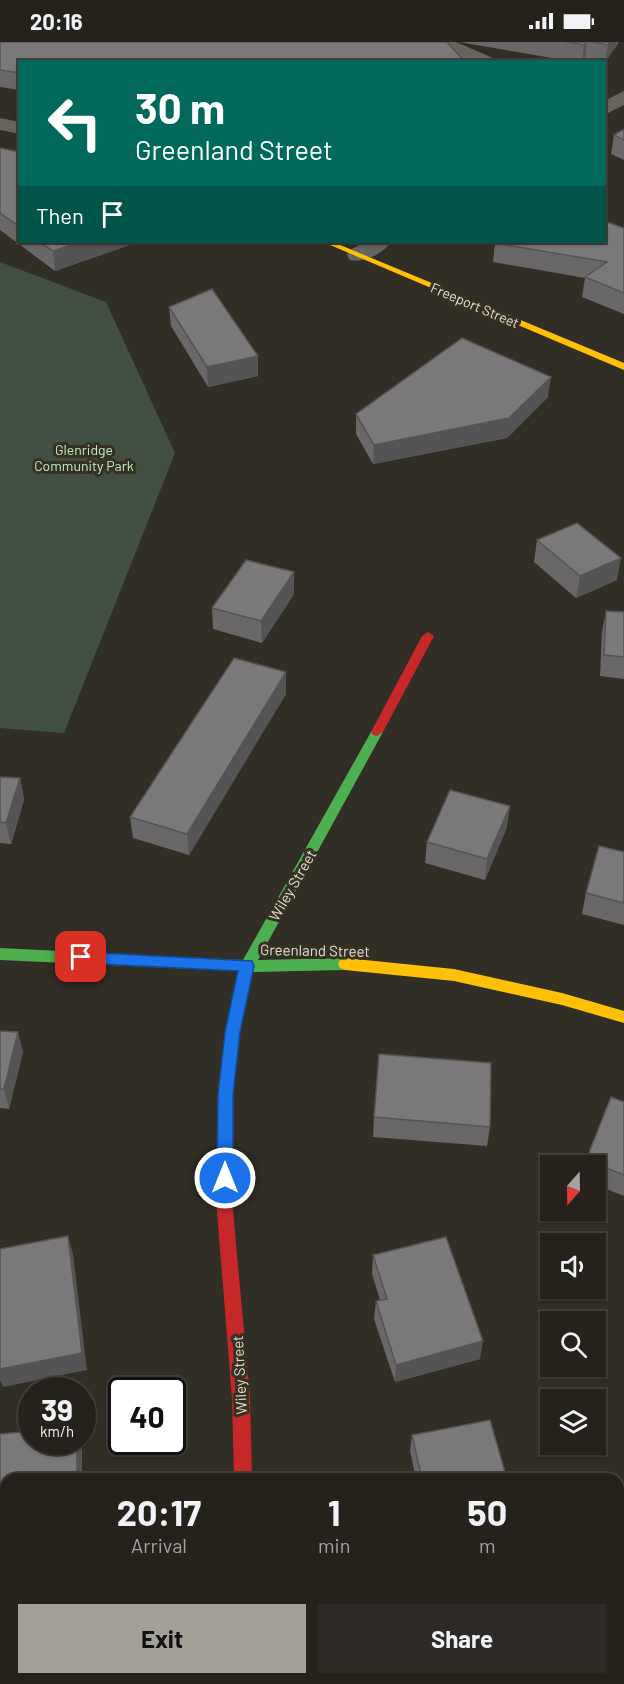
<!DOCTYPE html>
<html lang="en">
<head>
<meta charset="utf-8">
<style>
  :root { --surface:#25221c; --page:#2d2a25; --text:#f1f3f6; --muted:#a3a4a3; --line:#423f3b; --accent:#a3a097 }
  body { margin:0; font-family:Barlow,sans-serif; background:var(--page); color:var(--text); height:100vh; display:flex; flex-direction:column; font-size:22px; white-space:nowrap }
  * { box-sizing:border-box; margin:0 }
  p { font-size:20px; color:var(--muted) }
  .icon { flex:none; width:33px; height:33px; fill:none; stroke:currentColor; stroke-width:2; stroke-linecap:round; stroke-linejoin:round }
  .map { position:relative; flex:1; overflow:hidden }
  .drawer { position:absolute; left:0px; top:1431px; width:624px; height:212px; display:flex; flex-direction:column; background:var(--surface); border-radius:18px 18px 0 0; box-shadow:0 2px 4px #0004,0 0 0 2px var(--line) }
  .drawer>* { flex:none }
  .hud { position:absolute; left:18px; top:18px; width:588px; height:183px; border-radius:0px; box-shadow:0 2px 4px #0004,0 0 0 2px var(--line); background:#00695c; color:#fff; overflow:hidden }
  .needle { width:39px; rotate:200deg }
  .fabs { position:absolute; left:540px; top:1113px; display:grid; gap:12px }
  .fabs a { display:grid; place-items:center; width:66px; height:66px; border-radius:0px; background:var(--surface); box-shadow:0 2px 4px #0004,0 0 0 2px var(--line); font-size:30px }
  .speed { position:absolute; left:18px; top:1335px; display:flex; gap:12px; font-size:30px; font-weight:700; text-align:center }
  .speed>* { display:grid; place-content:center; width:78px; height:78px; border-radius:50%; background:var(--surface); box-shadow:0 2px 4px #0004,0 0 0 2px var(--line); line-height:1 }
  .speed small { font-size:15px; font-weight:400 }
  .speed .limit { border:3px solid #111; border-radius:9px; background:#fff; color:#111 }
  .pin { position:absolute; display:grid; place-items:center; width:51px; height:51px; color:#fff; margin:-26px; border-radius:12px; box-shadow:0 3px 9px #0006 }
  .me { position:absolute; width:66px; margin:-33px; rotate:0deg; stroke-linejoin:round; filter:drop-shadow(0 0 4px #0008) }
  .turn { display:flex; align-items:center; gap:21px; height:126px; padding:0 18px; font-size:27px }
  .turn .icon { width:78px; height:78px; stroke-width:2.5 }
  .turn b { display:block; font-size:42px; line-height:51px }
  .then { display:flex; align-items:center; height:57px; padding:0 18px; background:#0003; gap:12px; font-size:22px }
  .eta { display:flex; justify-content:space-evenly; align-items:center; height:102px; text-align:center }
  .eta b { font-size:36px; font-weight:700; line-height:42px }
  .cta { display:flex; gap:12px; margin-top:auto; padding:12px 18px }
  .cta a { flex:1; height:69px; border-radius:0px; background:var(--accent); color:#111; font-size:24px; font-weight:700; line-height:69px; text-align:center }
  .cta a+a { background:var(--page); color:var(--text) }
  .status { display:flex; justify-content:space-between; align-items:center; height:42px; padding:0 30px; background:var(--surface); direction:ltr }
  .status svg { height:16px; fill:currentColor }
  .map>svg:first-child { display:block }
  .green { fill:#415042 }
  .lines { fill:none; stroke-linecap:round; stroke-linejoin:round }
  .street { fill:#65645f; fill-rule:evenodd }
  .fast { fill:#4caf50; fill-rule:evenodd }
  .slow { fill:#ffc107; fill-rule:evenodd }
  .jam { fill:#c62828; fill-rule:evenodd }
  .wall { fill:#696767 }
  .shaded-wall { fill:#555454 }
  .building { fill:#7a7878; stroke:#555454; stroke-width:1.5 }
  .route { fill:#1a73e8; stroke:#114b97; stroke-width:1.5 }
  .labels { text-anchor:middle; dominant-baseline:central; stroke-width:6; stroke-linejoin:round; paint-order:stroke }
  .far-street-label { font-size:14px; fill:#e1ded4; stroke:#363021 }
  .far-park-label { font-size:14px; fill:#bfecc4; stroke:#363021 }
  .street-label { font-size:15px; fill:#e1ded4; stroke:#363021 }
</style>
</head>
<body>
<div class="status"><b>20:16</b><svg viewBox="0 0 49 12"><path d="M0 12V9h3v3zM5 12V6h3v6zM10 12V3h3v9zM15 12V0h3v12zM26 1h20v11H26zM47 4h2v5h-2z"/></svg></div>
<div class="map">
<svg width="624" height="1642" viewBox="0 0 624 1642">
  <rect width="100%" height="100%" fill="#312e26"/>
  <path class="green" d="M0,220L106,260L175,411L64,691L0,686Z"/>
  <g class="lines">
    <path class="street" d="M432,0H456L493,16L496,20H471L435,4Z
      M624,49V63L604,73V59Z
      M0,76L20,80V92L0,88Z
      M365,200H391C383,212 364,221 350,218L347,213L350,208Z
      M196,1636H244L242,1642H194Z"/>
    <path class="fast" d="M377,686L383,690L258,918L345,916L350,918L352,922L350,926L345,928L253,930L239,990L231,1053L226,1054L221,1053L218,1048L225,990L239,929L0,918V906L243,918L371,690Z"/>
    <path class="slow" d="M323,200H333L624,321V328Z
      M345,916L454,927L562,951L624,969V981L562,963L454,939L345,928L340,926L338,922L340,918Z"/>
    <path class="jam" d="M428,590L434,594L383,690L377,694L373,693L371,690L422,594Z
      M226,1042L231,1043L234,1048L232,1157L250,1356L252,1437H234L232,1356L216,1157L218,1048L221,1043Z"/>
  </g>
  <path class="wall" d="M0,0L20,20V48L0,45Z
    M459,0H619L605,20L585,17L583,20H576Z
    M624,87V118L611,112L614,93Z
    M0,106L20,110V200H138L55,229L0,188Z
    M624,186V272L582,255L585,236L493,220L495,201Z
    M169,265L258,314V334L208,345L171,284Z
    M548,355L507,396L373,422L356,392V372Z
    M537,498L617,538L576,556L534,520Z
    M294,552L262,601L213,587L212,566Z
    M606,569L624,570V637L600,634L602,590Z
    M286,630V652L189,813L133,796L130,775Z
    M0,735L20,736L24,758L11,802L0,801Z
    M507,785L485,838L425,821L427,800Z
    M624,810V883L582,872L586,851Z
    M0,989L23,1010L9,1067L0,1066Z
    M624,1060V1154L596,1143V1124H585L586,1118Z
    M374,1075L490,1085L487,1104L373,1095Z
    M373,1213L480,1317L395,1340L374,1277L376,1259L380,1258L372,1232Z
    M0,1392L82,1402L6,1437V1534L0,1535Z
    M412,1393L507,1437H416L410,1409Z
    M565,1636H609V1642H565Z"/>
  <path class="shaded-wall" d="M587,0L585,17L582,20L584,3Z
    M610,0H619L605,20L608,3Z
    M80,200H138L55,229L53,209Z
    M258,314V334L208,345L207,325Z
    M551,335L548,355L507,396L373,422L374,403Z
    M621,516L617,538L576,556L580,534Z
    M294,530V552L262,601L261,579Z
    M286,630V652L189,813L187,792Z
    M20,736L24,758L11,802L6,781Z
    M510,764L507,785L485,838L487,817Z
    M18,990L23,1010L9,1067L4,1047Z
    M68,1194L73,1212L87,1328L3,1345L0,1338V1327Z
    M483,1299L480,1317L395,1340L396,1323Z
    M77,1400H82V1437H77Z
    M32,1637L35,1642H29Z"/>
  <path class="building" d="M0,0H447L465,20H20V31L0,28Z
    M566,0H586L584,3Z
    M591,0H610L608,3Z
    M624,87V98L614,93Z
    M0,106L20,110V185L0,171Z
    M604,179L624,186V251L585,235L607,220L495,201L497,200H604Z
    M39,200H80L53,209Z
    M212,247L258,314L207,325L169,265Z
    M462,296L551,335L509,376L374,403L356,372Z
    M577,481L621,516L580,534L537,498Z
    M246,518L294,530L261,579L212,566Z
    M606,569L624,570V615L604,613Z
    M234,616L286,630L187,792L130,775Z
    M0,735L20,736L6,781L0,780Z
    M450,748L510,764L487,817L427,800Z
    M599,804L624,810V861L586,851Z
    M0,989L18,990L4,1047H0Z
    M379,1012L491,1021L490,1085L374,1075Z
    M611,1055L624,1060V1133L586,1118Z
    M68,1194L82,1311L0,1327V1207Z
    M446,1195L483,1299L396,1323L376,1259L387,1257L373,1213Z
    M490,1378L507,1437H422L412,1393Z
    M32,1389V1400H77V1437H6V1519L0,1520V1392Z
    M0,1615L6,1619V1636L32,1637L29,1642H0Z
    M418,1636H509V1642H417Z
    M568,1636H609V1642H568Z"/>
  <path class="route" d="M81,910L252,919L254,924L240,990L233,1053V1136L230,1141L225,1143L219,1141L217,1136L218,1053L225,990L238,929L81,921L76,919L74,915L76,911Z"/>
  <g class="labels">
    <g class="far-street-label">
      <text transform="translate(475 263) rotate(23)">Freeport Street</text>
    </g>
    <g class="far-park-label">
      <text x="84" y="407">Glenridge<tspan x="84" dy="16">Community Park</tspan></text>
    </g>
    <g class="street-label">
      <text transform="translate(292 843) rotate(-60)">Wiley Street</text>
      <text transform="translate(315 908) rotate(1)">Greenland Street</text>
      <text transform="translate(239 1333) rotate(-93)">Wiley Street</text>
    </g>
  </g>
</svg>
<div class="fabs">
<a><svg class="needle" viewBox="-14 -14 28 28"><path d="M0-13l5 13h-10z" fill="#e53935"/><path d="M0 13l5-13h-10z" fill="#a3a4a3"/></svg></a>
<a><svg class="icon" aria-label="sound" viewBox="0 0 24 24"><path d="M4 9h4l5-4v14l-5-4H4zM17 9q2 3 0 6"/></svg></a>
<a><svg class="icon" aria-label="search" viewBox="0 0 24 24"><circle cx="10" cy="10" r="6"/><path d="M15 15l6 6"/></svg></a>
<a><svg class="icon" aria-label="layers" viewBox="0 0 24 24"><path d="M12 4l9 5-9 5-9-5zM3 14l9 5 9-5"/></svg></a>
</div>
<div class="speed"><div>39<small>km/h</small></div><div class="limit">40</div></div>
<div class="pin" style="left:81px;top:915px;background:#d93025"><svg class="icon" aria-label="arrive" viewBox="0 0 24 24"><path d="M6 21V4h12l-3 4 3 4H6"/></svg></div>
<svg class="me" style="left:225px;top:1136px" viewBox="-20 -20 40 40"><circle r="17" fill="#1a73e8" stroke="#fff" stroke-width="3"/><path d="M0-11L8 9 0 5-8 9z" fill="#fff"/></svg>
<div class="hud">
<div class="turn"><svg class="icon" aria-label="left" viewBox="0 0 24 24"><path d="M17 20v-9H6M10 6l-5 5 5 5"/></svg><div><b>30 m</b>Greenland Street</div></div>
<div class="then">Then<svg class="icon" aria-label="arrive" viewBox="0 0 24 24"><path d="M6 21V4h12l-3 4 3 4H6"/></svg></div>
</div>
<section class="drawer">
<div class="eta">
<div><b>20:17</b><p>Arrival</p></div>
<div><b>1</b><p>min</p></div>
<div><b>50</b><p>m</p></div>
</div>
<div class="cta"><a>Exit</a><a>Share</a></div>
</section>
</div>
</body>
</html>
